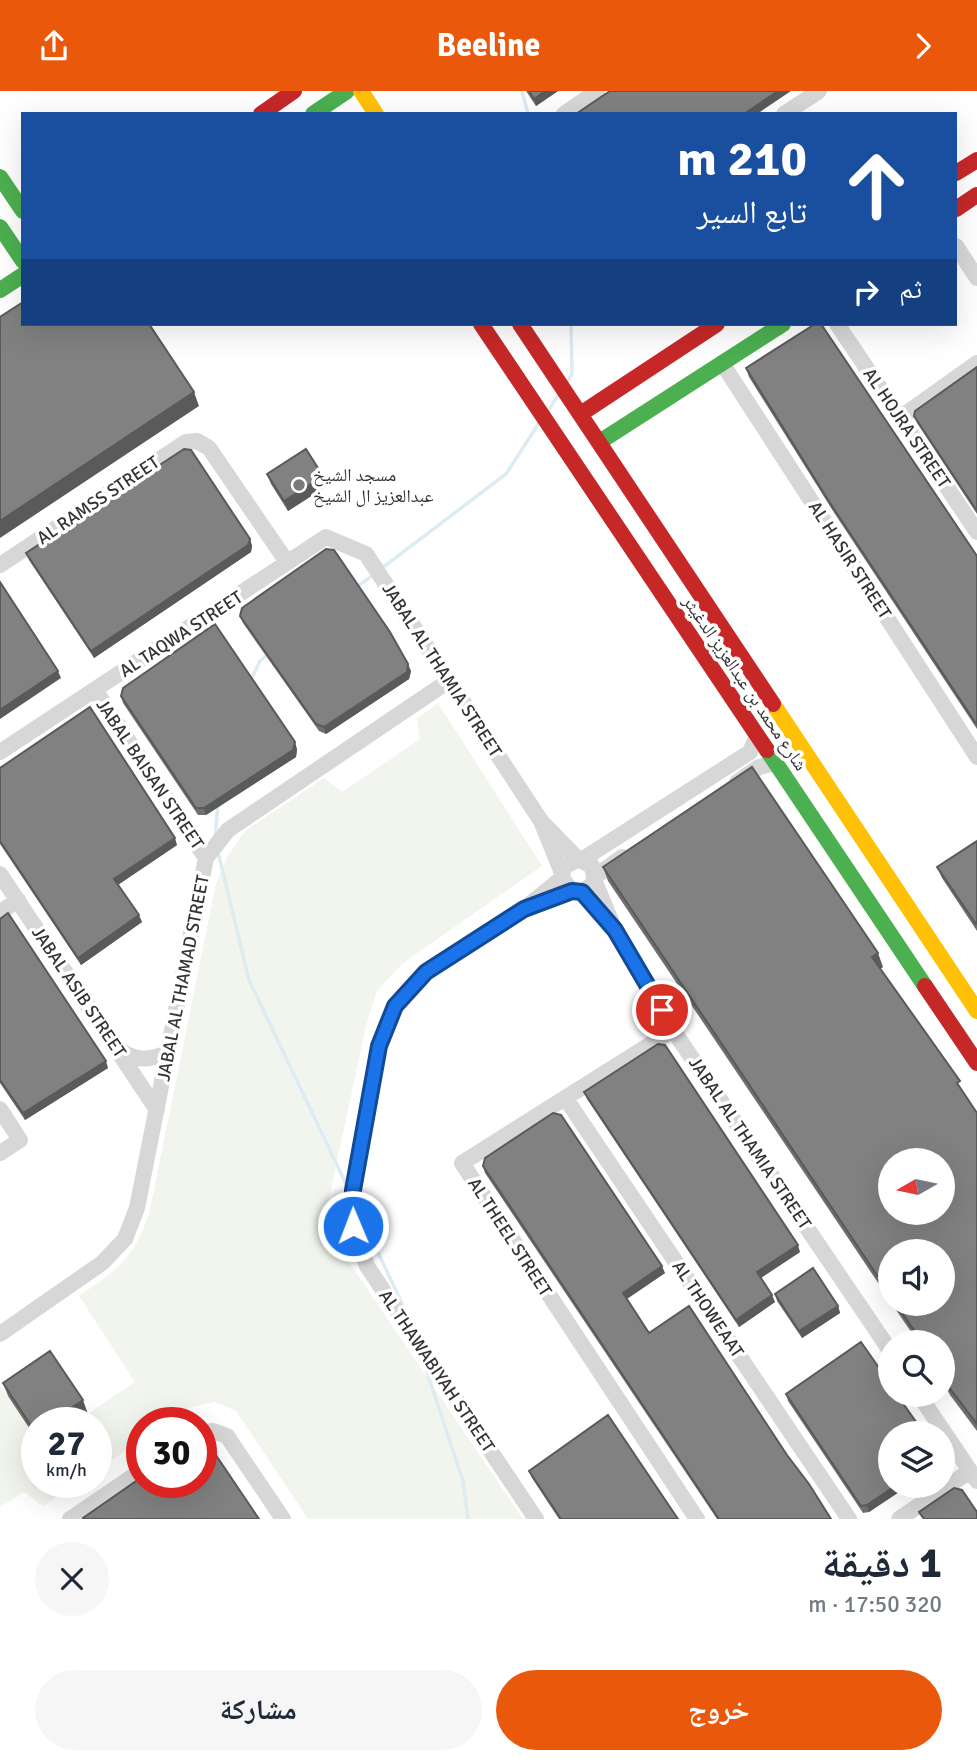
<!DOCTYPE html>
<html lang="ar">
<head>
<meta charset="utf-8">
<style>
  :root { --surface:#fff; --page:#f6f6f7; --text:#1f2937; --muted:#747a83; --accent:#ea580c }
  body { margin:0; font-family:Signika,"Noto Naskh Arabic",sans-serif; background:var(--page); color:var(--text); direction:rtl; height:100vh; display:flex; flex-direction:column; font-size:26px; white-space:nowrap }
  * { box-sizing:border-box; margin:0 }
  p { font-size:23px; color:var(--muted) }
  .icon { flex:none; width:38px; height:38px; fill:none; stroke:currentColor; stroke-width:2; stroke-linecap:round; stroke-linejoin:round }
  .map { position:relative; height:1428px; overflow:hidden; direction:ltr }
  .details { display:flex; flex-direction:column; background:var(--surface); flex:1 }
  .details>* { flex:none }
  .top-card { position:absolute; left:21px; top:21px; width:936px; height:214px; border-radius:0px; box-shadow:0 7px 28px #0002; direction:rtl; background:#1a4fa0; color:#fff; overflow:hidden }
  .needle { width:46px; rotate:261deg }
  .fabs { position:absolute; left:878px; top:1057px; display:grid; gap:14px }
  .fabs a { display:grid; place-items:center; width:77px; height:77px; border-radius:50%; background:var(--surface); box-shadow:0 7px 28px #0002; font-size:35px }
  .speed { position:absolute; left:21px; top:1316px; display:flex; gap:14px; font-size:35px; font-weight:700; text-align:center }
  .speed>* { display:grid; place-content:center; width:91px; height:91px; border-radius:50%; background:var(--surface); box-shadow:0 7px 28px #0002; line-height:1 }
  .speed small { font-size:18px; font-weight:400 }
  .speed .limit { border:10px solid #d22; background:#fff; color:#111 }
  .pin { position:absolute; display:grid; place-items:center; width:60px; height:60px; color:#fff; margin:-30px; border:4px solid #fff; border-radius:50%; box-shadow:0 2px 7px #0007 }
  .me { position:absolute; width:77px; margin:-38px; rotate:359deg; stroke-linejoin:round; filter:drop-shadow(0 0 5px #0008) }
  .turn { display:flex; align-items:center; gap:24px; height:147px; padding:0 35px; font-size:32px }
  .turn .icon { width:91px; height:91px; stroke-width:2.5 }
  .turn b { display:block; font-size:49px; line-height:60px }
  .then { display:flex; align-items:center; height:66px; padding:0 35px; background:#0003; gap:14px; font-size:26px }
  .round { display:grid; place-items:center; flex:none; width:74px; height:74px; border-radius:37px; background:var(--page) }
  .summary { display:flex; align-items:center; justify-content:space-between; height:119px; padding:0 35px }
  h1 { font-size:42px; font-weight:700; line-height:52px }
  .primary-button { display:flex; gap:14px; margin-top:auto; padding:14px 35px }
  .primary-button a { flex:1; height:80px; border-radius:42px; background:var(--accent); color:#fff; font-size:28px; font-weight:700; line-height:80px; text-align:center }
  .primary-button a+a { background:var(--page); color:var(--text) }
  header { display:flex; justify-content:space-between; align-items:center; height:91px; padding:0 35px; background:var(--accent); color:#fff; font-size:32px; font-weight:700 }
  .map>svg:first-child { display:block }
  .green { fill:#f1f5ed }
  .lines { fill:none; stroke-linecap:round; stroke-linejoin:round }
  .stream { stroke:#ddebf3; stroke-width:3.5 }
  .street { stroke:#d7d7d7; stroke-width:16 }
  .fast { stroke:#4caf50; stroke-width:16 }
  .slow { stroke:#ffc107; stroke-width:16 }
  .jam { stroke:#c62828; stroke-width:16 }
  .wall { fill:#6f6f6f }
  .shaded-wall { fill:#5a5a5a }
  .building { fill:#818181; stroke:#5a5a5a; stroke-width:2; fill-rule:evenodd }
  .route-casing { stroke:#114b97; stroke-width:18 }
  .route { stroke:#1a73e8; stroke-width:12 }
  .poi-dot { fill:#7a7a7a; stroke:#fff; stroke-width:2.5 }
  .labels { text-anchor:middle; dominant-baseline:central; stroke-width:7; stroke-linejoin:round; paint-order:stroke }
  .street-label { font-size:18px; fill:#333; stroke:#fff }
  .poi-label { font-size:18px; fill:#333; stroke:#fff; text-anchor:start }
</style>
</head>
<body>
<header><svg class="icon" aria-label="forward" viewBox="0 0 24 24"><path d="M9 5l7 7-7 7"/></svg>Beeline<svg class="icon" aria-label="share" viewBox="0 0 24 24"><path d="M12 15V3M7 8l5-5 5 5M5 13v7h14v-7"/></svg></header>
<div class="map">
<svg width="977" height="1428" viewBox="0 0 977 1428">
  <rect width="100%" height="100%" fill="#fff"/>
  <path class="green" d="M438,612L542,775L403,872L377,900L366,935L329,1107L334,1138L351,1174L523,1428H308L236,1320L215,1311L191,1316L167,1332H142V1349L96,1379V1332H74L135,1291L79,1205C119,1177 132,1170 149,1123L216,793L226,768L245,740L324,687L342,701L420,648L417,628Z
    M0,1294L37,1349V1391H78L43,1415L24,1401L0,1416Z"/>
  <g class="lines">
    <path class="stream" d="M522,0L528,23
      M567,291L572,283L571,233
      M548,320L559,303
      M382,477L506,383L539,332
      M357,496L373,484
      M251,589L260,570L267,564
      M215,747L218,713
      M218,761L249,889L347,1095
      M359,1121L405,1219
      M424,1272L463,1390L468,1428"/>
    <path class="street" d="M564,23L597,0
      M784,23L819,0
      M956,155L977,187
      M837,233L977,441
      M722,272L977,666
      M901,326L977,272
      M0,474L186,351L197,350L209,357L287,471
      M95,599L206,767
      M0,661L326,446L366,463L541,730
      M737,691L759,676L775,672
      M583,768L750,661L757,645
      M562,782L541,730L578,768
      M0,783L157,1019
      M596,785L622,766
      M562,787L524,818L572,800
      M582,801L615,839L595,791L592,775L578,768L564,776L562,787L572,800L582,801L595,791
      M524,818L426,881L395,915L379,955L353,1099V1135L367,1175L536,1428
      M0,821L18,809
      M615,839L673,939L891,1261
      M673,939L462,1072L697,1428
      M119,958C136,971 149,969 168,962
      M566,1008L849,1428
      M0,1018L20,1049L0,1062
      M0,1243L102,1172L125,1148L137,1117L206,767L228,739L450,589
      M919,1304L977,1390
      M201,1342L213,1340L227,1345L283,1428
      M70,1428L142,1379
      M899,1428L970,1380"/>
    <path class="fast" d="M313,23L347,0
      M0,86L23,120
      M0,136L23,170
      M0,199L23,184
      M601,350L783,233
      M767,659L925,895"/>
    <path class="slow" d="M361,0L376,23
      M773,613L977,920"/>
    <path class="jam" d="M261,23L294,0
      M956,82L977,69
      M956,118L977,104
      M481,233L767,659
      M520,233L773,613
      M582,322L717,233
      M925,895L977,972"/>
  </g>
  <path class="wall" d="M526,0H558L536,15Z
    M977,276V423L917,332L914,325Z
    M746,277L977,465V638L833,420L749,286Z
    M267,383L323,385L327,395L288,420L271,393Z
    M250,448L252,455L251,461L94,567L29,469L26,462Z
    M240,525L411,580L409,588L326,643L319,640L243,532Z
    M121,605L297,658L296,666L206,724H198L123,612Z
    M0,677L177,754L118,794L142,831L81,874L0,753Z
    M977,750V840L942,787L937,776Z
    M603,776L883,876L880,877L977,1022V1340L950,1304L943,1290V1251H918L892,1213H943L891,1160V1211L608,790Z
    M0,828L108,977L25,1029L0,992Z
    M584,1001L800,1161L761,1187L775,1211L739,1236L587,1008Z
    M483,1075L665,1182L627,1208L649,1242L787,1364L831,1428H717L485,1082Z
    M775,1203L838,1215L840,1222L802,1247L777,1210Z
    M3,1292L88,1323L37,1332V1349L8,1305Z
    M786,1303L891,1395H908L869,1421L863,1422L788,1310Z
    M529,1380L678,1428H559L532,1387Z"/>
  <path class="shaded-wall" d="M545,0H558L536,15L534,8Z
    M778,0H791L757,23H744Z
    M194,301L199,315L0,447V430Z
    M323,385L327,395L288,420L284,410Z
    M250,448L252,455L251,461L94,567L91,560Z
    M408,573L411,580L409,588L326,643L324,636Z
    M58,580L61,587L0,628V619Z
    M295,651L297,658L296,666L206,724L204,717Z
    M175,747L177,754L116,795L114,788Z
    M139,824L142,831L81,874L78,867Z
    M878,862L883,876L877,880L872,866Z
    M106,970L108,977L25,1029L23,1022Z
    M798,1154L800,1161L759,1188L757,1181Z
    M662,1175L665,1182L625,1209L623,1202Z
    M772,1204L775,1211L739,1236L736,1229Z
    M838,1215L840,1222L802,1247L799,1240Z
    M83,1309L88,1323L74,1332H49Z
    M895,1395H908L869,1421L867,1414Z"/>
  <path class="building" d="M529,0H545L534,8Z
    M610,0H778L744,23H576Z
    M23,211V233H149L194,301L0,430V226Z
    M815,233H821L977,465V634L830,412L746,277Z
    M977,276V420L914,325L915,320Z
    M184,358L191,359L250,448L248,454L91,560L26,462Z
    M306,358L323,385L284,410L267,383Z
    M326,458L334,459L390,541L408,573L407,581L324,636L316,633L240,525L242,517Z
    M0,491L58,580L0,619Z
    M215,533L295,651L293,659L204,717H196L121,605L123,597Z
    M90,616L175,747L114,788L139,824L78,867L0,750V677Z
    M752,676L878,862L872,866L960,990L957,992L977,1022V1333L945,1291L947,1289L943,1283V1251H922L896,1213H943V1160H891V1205L603,776ZM891,1069H943V1122H891Z
    M977,750V832L976,833L937,776Z
    M8,822L106,970L23,1022L0,989V828Z
    M658,953L665,954L798,1154L757,1181L772,1204L736,1229L584,1001Z
    M553,1022L561,1024L662,1175L623,1202L649,1242L689,1215L787,1364L809,1393L831,1428H719L483,1075L485,1067Z
    M813,1177L838,1215L799,1240L775,1203Z
    M861,1251L891,1294V1304H897L924,1342H891V1395H895L867,1414L861,1415L786,1303Z
    M50,1260L83,1309L49,1332H37V1340L35,1341L3,1292Z
    M608,1324L678,1428H561L529,1380Z
    M203,1345L259,1428H83V1427L142,1386V1391H201V1346Z
    M954,1397L962,1399L977,1421V1428H924L919,1421Z"/>
  <g class="lines">
    <defs>
      <path id="route" d="M353,1135V1099L379,955L395,915L426,881L524,818L572,800L582,801L615,839L662,919"/>
    </defs>
    <use href="#route" class="route-casing"/>
    <use href="#route" class="route"/>
  </g>
  <circle class="poi-dot" cx="299" cy="394" r="7"/>
  <g class="labels">
    <g class="street-label">
      <text transform="translate(907 337) rotate(56)">AL HOJRA STREET</text>
      <text transform="translate(98 409) rotate(-34)">AL RAMSS STREET</text>
      <text transform="translate(850 469) rotate(57)">AL HASIR STREET</text>
      <text transform="translate(181 543) rotate(-33)">AL TAQWA STREET</text>
      <text transform="translate(442 579) rotate(57)">JABAL AL THAMIA STREET</text>
      <text transform="translate(745 592) rotate(56)">شارع محمد بن عبدالعزيز الدغيثر</text>
      <text transform="translate(150 683) rotate(56)">JABAL BAISAN STREET</text>
      <text transform="translate(183 887) rotate(-79)">JABAL AL THAMAD STREET</text>
      <text transform="translate(79 901) rotate(56)">JABAL ASIB STREET</text>
      <text transform="translate(750 1052) rotate(56)">JABAL AL THAMIA STREET</text>
      <text transform="translate(510 1146) rotate(57)">AL THEEL STREET</text>
      <text transform="translate(708 1218) rotate(56)">AL THOWEAAT</text>
      <text transform="translate(437 1280) rotate(56)">AL THAWABIYAH STREET</text>
    </g>
    <g class="poi-label">
      <text x="313" y="384">مسجد الشيخ<tspan x="313" dy="21">عبدالعزيز ال الشيخ</tspan></text>
    </g>
  </g>
</svg>
<div class="fabs">
<a><svg class="needle" viewBox="-14 -14 28 28"><path d="M0-13l5 13h-10z" fill="#e53935"/><path d="M0 13l5-13h-10z" fill="#747a83"/></svg></a>
<a><svg class="icon" aria-label="sound" viewBox="0 0 24 24"><path d="M4 9h4l5-4v14l-5-4H4zM17 9q2 3 0 6"/></svg></a>
<a><svg class="icon" aria-label="search" viewBox="0 0 24 24"><circle cx="10" cy="10" r="6"/><path d="M15 15l6 6"/></svg></a>
<a><svg class="icon" aria-label="layers" viewBox="0 0 24 24"><path d="M12 4l9 5-9 5-9-5zM3 14l9 5 9-5"/></svg></a>
</div>
<div class="speed"><div>27<small>km/h</small></div><div class="limit">30</div></div>
<div class="pin" style="left:662px;top:919px;background:#d93025"><svg class="icon" aria-label="arrive" viewBox="0 0 24 24"><path d="M6 21V4h12l-3 4 3 4H6"/></svg></div>
<svg class="me" style="left:353px;top:1135px" viewBox="-20 -20 40 40"><circle r="17" fill="#1a73e8" stroke="#fff" stroke-width="3"/><path d="M0-11L8 9 0 5-8 9z" fill="#fff"/></svg>
<div class="top-card">
<div class="turn"><svg class="icon" aria-label="ahead" viewBox="0 0 24 24"><path d="M12 20V5M6 11l6-6 6 6"/></svg><div><b>210 m</b>تابع السير</div></div>
<div class="then">ثم<svg class="icon" aria-label="right" viewBox="0 0 24 24"><path d="M7 20v-9h11M14 6l5 5-5 5"/></svg></div>
</div>
</div>
<section class="details">
<div class="summary"><div><h1>1 دقيقة</h1><p>320 m · 17:50</p></div><a class="round"><svg class="icon" aria-label="close" viewBox="0 0 24 24"><path d="M6 6l12 12M18 6L6 18"/></svg></a></div>
<div class="primary-button"><a>خروج</a><a>مشاركة</a></div>
</section>
</body>
</html>
